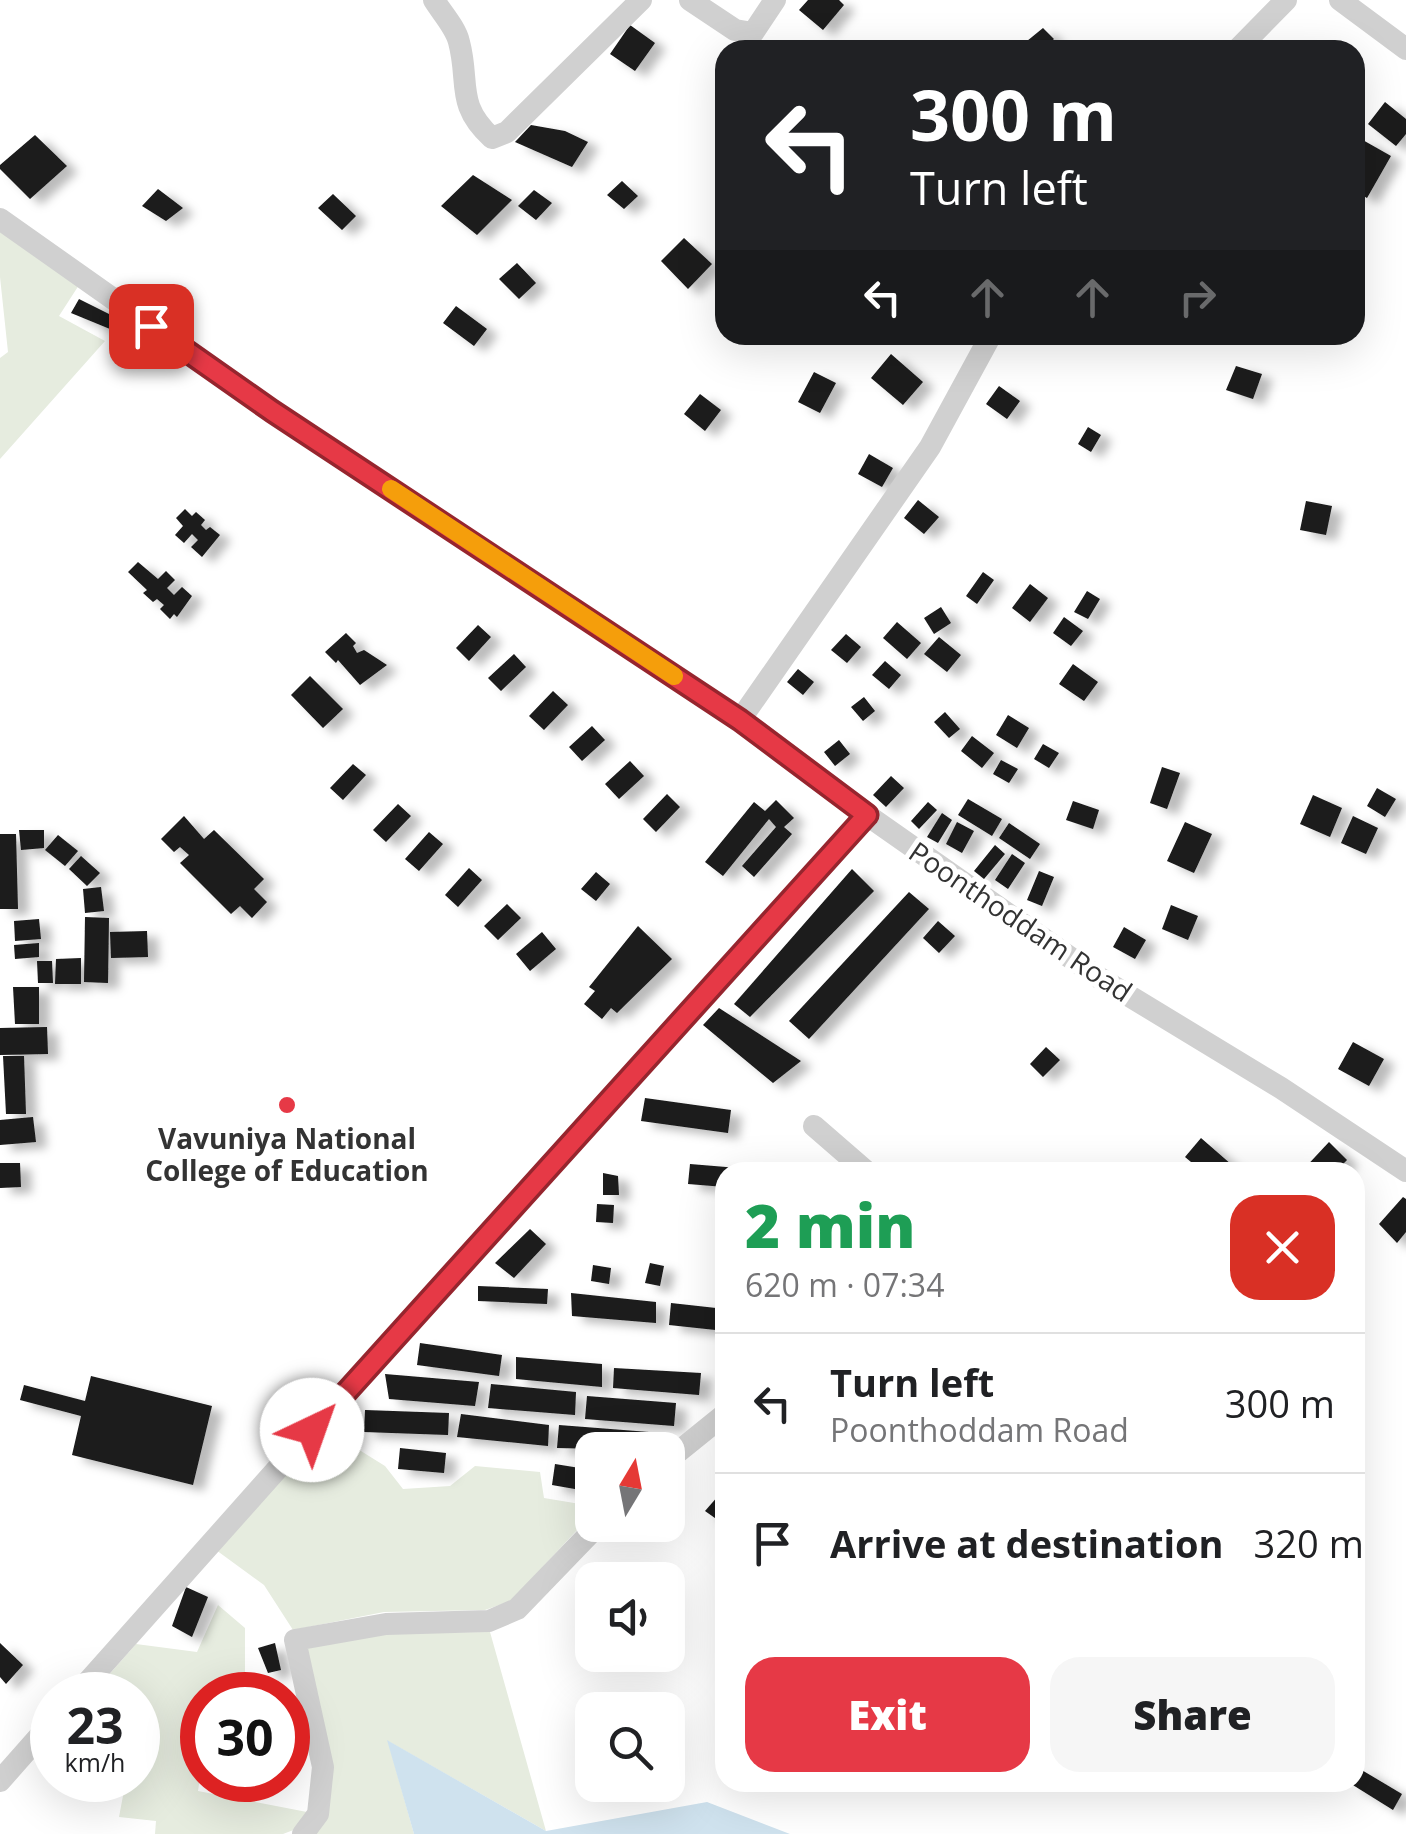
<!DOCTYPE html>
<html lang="en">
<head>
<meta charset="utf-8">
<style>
  :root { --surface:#fff; --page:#f6f6f6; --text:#202124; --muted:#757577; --line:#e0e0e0; --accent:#e63946 }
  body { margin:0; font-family:"Open Sans",sans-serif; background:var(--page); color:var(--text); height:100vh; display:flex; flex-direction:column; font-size:38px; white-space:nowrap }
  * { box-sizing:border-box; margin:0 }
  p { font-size:32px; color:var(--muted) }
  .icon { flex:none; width:55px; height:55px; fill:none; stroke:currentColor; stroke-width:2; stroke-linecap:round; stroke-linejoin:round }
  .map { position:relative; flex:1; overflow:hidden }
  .drawer { position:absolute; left:715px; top:1162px; width:650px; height:630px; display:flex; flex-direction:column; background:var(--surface); border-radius:30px; box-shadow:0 10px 40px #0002 }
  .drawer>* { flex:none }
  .banner { position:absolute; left:715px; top:40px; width:650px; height:305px; border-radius:30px; box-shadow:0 10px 40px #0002; background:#202124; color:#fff; overflow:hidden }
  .needle { width:65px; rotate:10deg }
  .controls { position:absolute; left:575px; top:1432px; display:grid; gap:20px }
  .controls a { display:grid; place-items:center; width:110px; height:110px; border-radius:20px; background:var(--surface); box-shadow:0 10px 40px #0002; font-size:50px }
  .speed { position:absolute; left:30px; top:1672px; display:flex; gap:20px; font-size:50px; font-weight:700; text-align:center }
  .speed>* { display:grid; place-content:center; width:130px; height:130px; border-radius:50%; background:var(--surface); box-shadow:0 10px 40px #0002; line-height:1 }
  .speed small { font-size:25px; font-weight:400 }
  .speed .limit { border:15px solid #d22; background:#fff; color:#111 }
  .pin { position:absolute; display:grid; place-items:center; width:85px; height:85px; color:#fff; margin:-42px; border-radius:20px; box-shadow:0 5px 15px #0006 }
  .me { position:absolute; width:110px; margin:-55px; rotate:42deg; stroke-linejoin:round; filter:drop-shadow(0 0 8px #0008) }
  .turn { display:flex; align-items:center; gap:35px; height:210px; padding:0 30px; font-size:45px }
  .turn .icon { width:130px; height:130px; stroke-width:2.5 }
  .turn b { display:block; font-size:70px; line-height:85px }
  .lanes { display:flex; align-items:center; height:95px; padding:0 30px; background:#0003; justify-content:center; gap:50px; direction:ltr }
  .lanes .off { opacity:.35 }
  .round { display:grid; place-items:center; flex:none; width:105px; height:105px; border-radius:30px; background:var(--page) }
  .head { display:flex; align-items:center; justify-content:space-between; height:170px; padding:0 30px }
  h1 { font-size:60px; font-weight:800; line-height:75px; color:#1e9e55 }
  .primary-button { display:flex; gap:20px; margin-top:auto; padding:20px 30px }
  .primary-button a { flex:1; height:115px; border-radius:30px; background:var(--accent); color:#fff; font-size:40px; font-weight:800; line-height:115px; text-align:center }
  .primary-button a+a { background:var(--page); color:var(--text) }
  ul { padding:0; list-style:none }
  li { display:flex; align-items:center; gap:30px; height:140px; padding:0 30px; border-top:2px solid var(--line) }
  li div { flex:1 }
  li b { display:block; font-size:38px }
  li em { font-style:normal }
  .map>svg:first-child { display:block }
  .green { fill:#e6ecdf }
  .water { fill:#cfe2ee }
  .building { fill:#1a1a1a; filter:url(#shadow) }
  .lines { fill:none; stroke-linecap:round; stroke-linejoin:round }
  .minor { stroke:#d0d0d0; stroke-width:22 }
  .route-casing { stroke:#96252e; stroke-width:25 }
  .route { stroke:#e63946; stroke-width:18 }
  .slow { stroke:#f59e0b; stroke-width:18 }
  .poi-dot { fill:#e63946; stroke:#fff; stroke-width:4 }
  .labels { text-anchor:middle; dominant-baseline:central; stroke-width:10; stroke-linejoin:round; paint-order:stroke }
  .street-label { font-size:28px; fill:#333; stroke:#fff }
  .poi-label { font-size:28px; font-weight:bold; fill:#333; stroke:#fff }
</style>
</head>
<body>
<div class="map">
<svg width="1406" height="1834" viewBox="0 0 1406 1834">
  <defs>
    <filter id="shadow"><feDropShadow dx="11" dy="6" stdDeviation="5" flood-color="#0004"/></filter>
  </defs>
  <rect width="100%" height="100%" fill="#fff"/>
  <path class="green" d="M0,230L79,285L59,316L105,341L0,459V358L8,352L0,277Z
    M324,1428L385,1466L403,1489L450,1486L475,1466L540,1472L544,1498L592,1506V1514L511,1601L485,1610L384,1612L293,1630L264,1585L216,1550Z
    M218,1605L245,1628V1675L250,1695H202V1764L198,1791L307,1812L296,1829L283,1834H155L156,1821L119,1817L126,1780H138V1777L144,1776L151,1714L138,1709V1695H91L136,1644L197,1652Z
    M490,1632L546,1831L388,1741L414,1834H312L324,1817L306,1647L386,1633Z"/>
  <path class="water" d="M387,1740L546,1831L707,1802L790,1834H414Z"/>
  <path class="building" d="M808,0H839L844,5L823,30L799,10Z
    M630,25L655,43L635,71L610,54Z
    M1043,28L1054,39L1042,50H1016Z
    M1385,102L1406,119V134L1396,146L1368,124Z
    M531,125L565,131L588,142L572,167L515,142Z
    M35,135L67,166L30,199L0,169V165Z
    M1361,139L1391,156L1367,198L1355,191V150Z
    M473,175L512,200L477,235L441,206Z
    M622,181L638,196L624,209L607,195Z
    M158,189L183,208L166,221L142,206Z
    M534,190L552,203L536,220L518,206Z
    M333,194L356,216L342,230L318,208Z
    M684,238L712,264L688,289L661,261Z
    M517,263L536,283L519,299L499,279Z
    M79,299L113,316L110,329L71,313Z
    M456,306L487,329L474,346L443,323Z
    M891,354L923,382L903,405L871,378Z
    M1236,366L1262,374L1253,399L1226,390Z
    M814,372L836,383L820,413L798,402Z
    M999,386L1020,401L1007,419L986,404Z
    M700,394L721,410L705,431L684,414Z
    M1088,427L1101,435L1091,452L1078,444Z
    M869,454L893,468L882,487L858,474Z
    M918,500L939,517L924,534L904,518Z
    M1306,501L1332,506L1326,535L1300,530Z
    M185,509L192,516L196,512L205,520L201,525L206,530L210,527L220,535L202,557L191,547L198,540L192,534L184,543L175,535L183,526L176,518Z
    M138,562L158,579L166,571L175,580L167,588L174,595L182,587L192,596L177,617L174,614L170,619L160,609L164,605L157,599L153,602L143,593L147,590L128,572Z
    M983,572L994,580L977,604L966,596Z
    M1030,584L1048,598L1030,622L1012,608Z
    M1087,591L1100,599L1088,619L1074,612Z
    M941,607L951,623L934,634L924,618Z
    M1064,617L1083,631L1071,646L1053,633Z
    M897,622L921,643L907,659L883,638Z
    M478,625L491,637L469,661L456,648Z
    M346,633L356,643L353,646L357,653L364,650L387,665L360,685L338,660L336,663L325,652Z
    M846,634L861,647L847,663L831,650Z
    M939,637L961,655L947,672L924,654Z
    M514,654L526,667L501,691L488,678Z
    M885,661L901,675L889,689L872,675Z
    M1073,664L1098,682L1084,701L1059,684Z
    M798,669L814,682L803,695L787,682Z
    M310,676L343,709L323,728L291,695Z
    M553,691L568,705L544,730L529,716Z
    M864,697L875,711L863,721L851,707Z
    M945,712L960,729L949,738L934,722Z
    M1008,715L1029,728L1017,748L996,735Z
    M592,726L605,740L582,761L569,747Z
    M972,736L994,753L982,768L961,751Z
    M839,740L850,754L835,766L824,752Z
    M1043,744L1059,753L1049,768L1034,759Z
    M1001,760L1018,769L1009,783L993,774Z
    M630,761L644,776L619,799L605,784Z
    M353,764L366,775L343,800L330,788Z
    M1162,767L1180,773L1167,809L1150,803Z
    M891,776L904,788L886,807L873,795Z
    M1377,788L1396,799L1385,817L1367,806Z
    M667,794L680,807L656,832L643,819Z
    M1313,795L1342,808L1330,837L1300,824Z
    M968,799L1002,819L992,836L958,815Z
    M776,800L794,818L784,827L792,834L754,877L742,866L776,827L769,819L723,876L705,862L754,802L765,811Z
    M1073,801L1099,810L1093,829L1066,820Z
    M928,802L937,810L919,829L911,821Z
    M398,804L411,816L386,842L373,830Z
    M942,813L952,820L938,843L927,837Z
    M184,816L204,839L214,830L264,879L254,889L267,902L252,918L240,906L231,914L180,863L189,855L180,847L174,852L161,839Z
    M1353,816L1378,828L1366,854L1341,843Z
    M957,822L974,831L962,853L946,844Z
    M1185,822L1212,834L1194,873L1167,861Z
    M1009,823L1040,844L1030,859L999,838Z
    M19,830H44V848L21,850Z
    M429,832L443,844L419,871L405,859Z
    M0,834H16L18,909H0Z
    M58,835L78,851L65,866L45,850Z
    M995,845L1005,854L984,879L974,871Z
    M1012,854L1025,863L1008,889L995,880Z
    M81,856L100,873L87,886L69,869Z
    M469,868L482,880L458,907L445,895Z
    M852,869L874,891L750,1017L734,1004Z
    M1039,871L1054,877L1042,906L1027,900Z
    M596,872L610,884L596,901L581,889Z
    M101,887L104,911L85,913L83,889Z
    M909,892L929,909L809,1039L789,1021Z
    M507,904L521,918L498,940L484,926Z
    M1171,905L1198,916L1188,940L1162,929Z
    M85,917L109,918L108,983L84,982Z
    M39,919L41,939L15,941L14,921Z
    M938,921L955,936L939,953L923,938Z
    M638,926L672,959L617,1013L611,1008L602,1019L584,1004L595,991L589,987Z
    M1124,927L1146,940L1135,959L1113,947Z
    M147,931L148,957L111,958L110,932Z
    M542,932L556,949L530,971L516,954Z
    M39,943V957L15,959L14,945Z
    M81,958V984H55L56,959Z
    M37,961H52L53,983H38Z
    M13,987H39V1024H15Z
    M719,1008L801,1061L773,1083L703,1025Z
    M47,1027L48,1054L0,1055V1028Z
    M1353,1042L1384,1059L1369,1086L1338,1069Z
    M1046,1047L1060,1060L1043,1077L1030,1064Z
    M3,1056H24L26,1114H6Z
    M645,1098L731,1110L728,1133L641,1121Z
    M33,1117L36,1142L0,1145V1120Z
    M1201,1138L1240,1172H1203L1185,1157Z
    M1329,1142L1347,1160L1335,1172H1301Z
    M0,1163H20L21,1187L0,1188Z
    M690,1164L738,1168L737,1172H725V1187L688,1184Z
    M603,1173L618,1176L619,1195H603Z
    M1403,1197L1406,1199V1232L1397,1243L1379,1224Z
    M597,1204L614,1205L613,1223L596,1222Z
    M530,1229L546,1244L514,1278L495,1263Z
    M650,1263L664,1266L660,1286L645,1283Z
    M593,1265L611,1268L609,1284L591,1281Z
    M478,1286L548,1289L547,1304L478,1301Z
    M571,1293L656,1302V1323L572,1316Z
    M671,1303L725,1309V1331L669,1325Z
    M420,1343L502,1355L499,1376L417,1365Z
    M516,1357L602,1364V1387L516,1379Z
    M614,1368L701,1373L699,1395L613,1388Z
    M385,1374L479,1382L475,1406L389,1399Z
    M91,1376L212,1406L193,1485L72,1455L81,1416L20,1400L24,1385L85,1401Z
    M491,1384L576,1392L575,1415L488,1408Z
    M587,1396L676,1403L674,1426L585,1419Z
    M365,1410L449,1413L448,1435L364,1432Z
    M461,1414L549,1425L548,1446L457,1437Z
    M559,1425L649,1432L646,1450L557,1448Z
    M400,1448L446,1453L444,1473L398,1469Z
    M555,1464L592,1470V1492L552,1485Z
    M719,1495L725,1499L722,1523L705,1511Z
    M186,1587L208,1597L192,1637L172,1626Z
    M0,1643L23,1665L6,1684L0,1677Z
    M275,1643L281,1670L268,1673L258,1648Z
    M1360,1769L1402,1794L1393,1810L1348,1782H1355Z"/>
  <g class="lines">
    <path class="minor" d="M434,0C442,13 456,28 459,42C470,83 455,104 492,138L507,132L641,0
      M690,0L735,30L753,33L775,0
      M1340,0L1406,49
      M1237,50L1286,0
      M0,219L272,411L740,720L867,815L1098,977L1281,1088L1406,1171
      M740,720L930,447L991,335
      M814,1126L867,1172
      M668,1460L725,1414
      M76,1695L418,1311L867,815
      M0,1781L52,1722
      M303,1834L318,1814L323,1767L295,1640L386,1624L489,1621L517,1609L598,1525"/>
  </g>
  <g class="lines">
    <defs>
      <path id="route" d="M151,326L272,411L740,720L867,815L312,1430"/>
    </defs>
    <use href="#route" class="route-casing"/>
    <use href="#route" class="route"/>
    <path class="slow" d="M391,489L674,676"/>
  </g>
  <circle class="poi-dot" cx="287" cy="1105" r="10"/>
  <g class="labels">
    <g class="street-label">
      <text transform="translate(1021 921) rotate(34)">Poonthoddam Road</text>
    </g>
    <g class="poi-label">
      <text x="287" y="1138">Vavuniya National<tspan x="287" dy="32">College of Education</tspan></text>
    </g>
  </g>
</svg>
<div class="controls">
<a><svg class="needle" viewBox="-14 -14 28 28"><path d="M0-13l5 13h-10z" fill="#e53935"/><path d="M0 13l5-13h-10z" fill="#757577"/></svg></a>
<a><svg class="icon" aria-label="sound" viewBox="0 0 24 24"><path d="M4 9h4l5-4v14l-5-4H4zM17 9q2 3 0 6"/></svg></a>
<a><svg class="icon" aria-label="search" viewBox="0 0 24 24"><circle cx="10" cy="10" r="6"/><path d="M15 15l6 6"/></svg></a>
</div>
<div class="speed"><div>23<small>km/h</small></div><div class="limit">30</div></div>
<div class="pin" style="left:151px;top:326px;background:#d93025"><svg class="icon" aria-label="arrive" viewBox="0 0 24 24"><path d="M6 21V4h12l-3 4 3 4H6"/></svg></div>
<svg class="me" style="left:312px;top:1430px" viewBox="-20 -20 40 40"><circle r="19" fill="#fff"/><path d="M0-13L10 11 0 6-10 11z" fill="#e63946"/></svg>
<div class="banner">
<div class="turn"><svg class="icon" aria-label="left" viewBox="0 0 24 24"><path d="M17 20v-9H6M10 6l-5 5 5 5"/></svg><div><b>300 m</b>Turn left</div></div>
<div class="lanes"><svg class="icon" aria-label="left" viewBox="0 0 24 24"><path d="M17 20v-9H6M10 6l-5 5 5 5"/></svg><svg class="icon off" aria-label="ahead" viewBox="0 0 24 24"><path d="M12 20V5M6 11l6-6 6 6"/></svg><svg class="icon off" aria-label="ahead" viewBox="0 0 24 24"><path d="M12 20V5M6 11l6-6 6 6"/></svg><svg class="icon off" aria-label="right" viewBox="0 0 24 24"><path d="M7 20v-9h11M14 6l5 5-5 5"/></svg></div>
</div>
<section class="drawer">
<div class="head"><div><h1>2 min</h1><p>620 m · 07:34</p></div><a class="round" style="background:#d93025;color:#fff"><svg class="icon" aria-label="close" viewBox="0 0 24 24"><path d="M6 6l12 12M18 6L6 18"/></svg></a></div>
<ul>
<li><svg class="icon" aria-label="left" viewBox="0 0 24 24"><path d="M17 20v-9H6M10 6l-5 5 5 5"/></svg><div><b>Turn left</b><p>Poonthoddam Road</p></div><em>300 m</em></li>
<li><svg class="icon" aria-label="arrive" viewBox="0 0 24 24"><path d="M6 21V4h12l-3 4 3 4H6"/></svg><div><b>Arrive at destination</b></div><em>320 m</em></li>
</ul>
<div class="primary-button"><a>Exit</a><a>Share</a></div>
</section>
</div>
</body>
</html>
